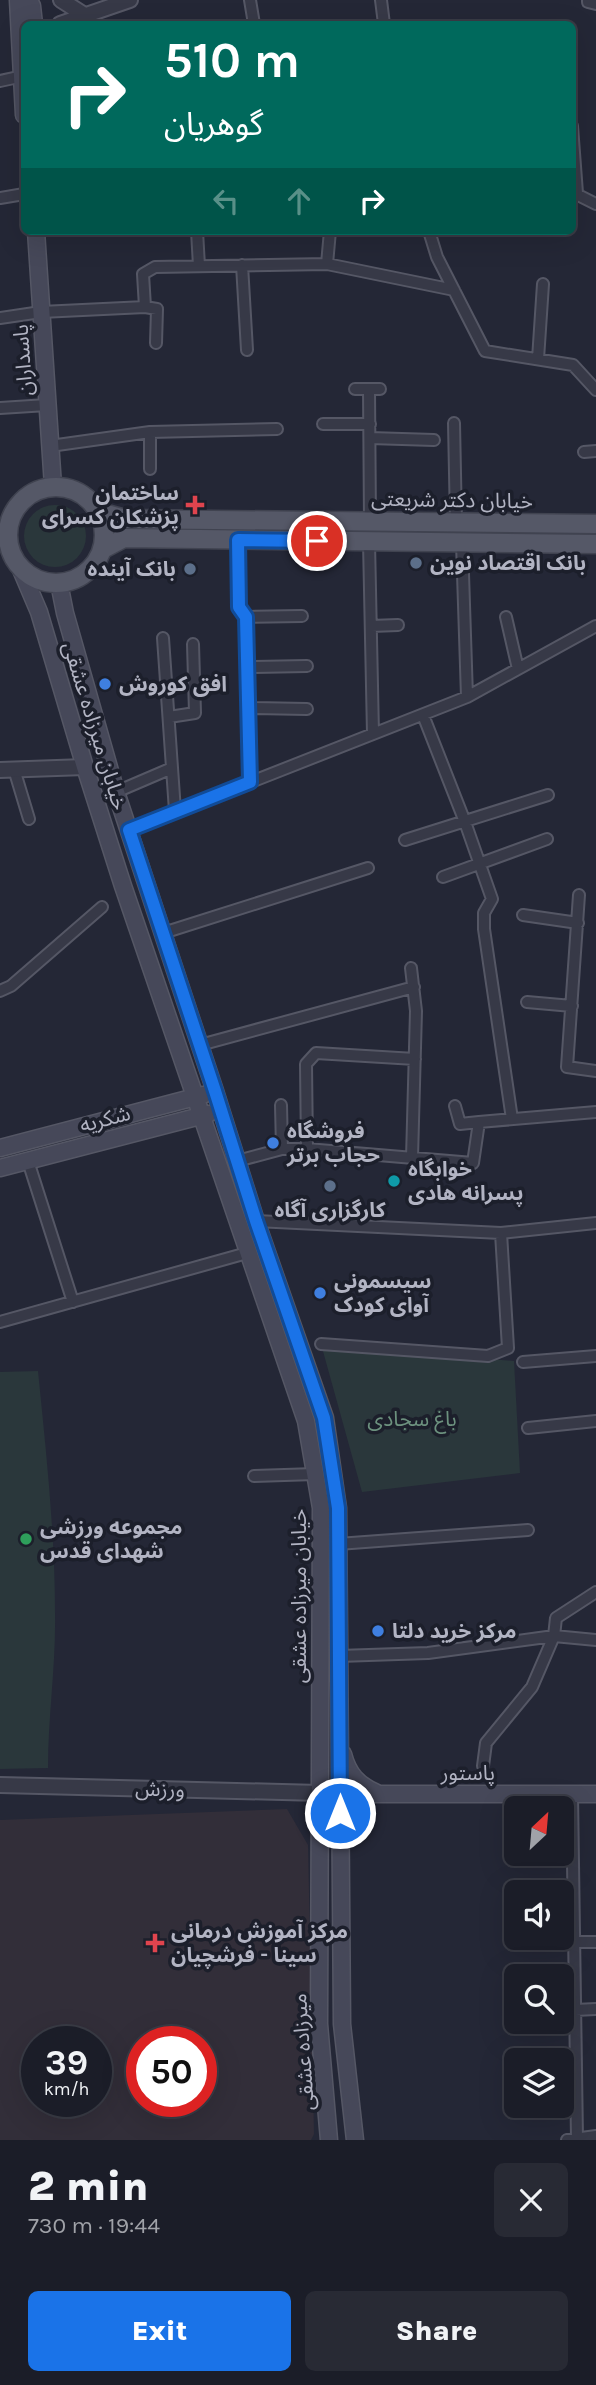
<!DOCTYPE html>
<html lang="en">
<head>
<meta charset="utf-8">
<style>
  :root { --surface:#1b1d28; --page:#282a34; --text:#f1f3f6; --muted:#a0a2a8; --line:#393b45; --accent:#1a73e8 }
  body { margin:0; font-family:Karla,"Noto Sans Arabic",sans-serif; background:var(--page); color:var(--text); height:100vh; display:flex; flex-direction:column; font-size:26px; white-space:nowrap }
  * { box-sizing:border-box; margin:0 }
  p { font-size:23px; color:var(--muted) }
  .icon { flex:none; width:38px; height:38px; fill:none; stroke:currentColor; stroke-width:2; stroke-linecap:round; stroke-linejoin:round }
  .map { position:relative; height:2140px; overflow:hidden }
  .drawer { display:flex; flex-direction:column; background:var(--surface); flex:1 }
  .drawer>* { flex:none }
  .banner { position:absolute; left:21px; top:21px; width:555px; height:214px; border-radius:10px; box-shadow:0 7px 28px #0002,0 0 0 2px var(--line); background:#00695c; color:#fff; overflow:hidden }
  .needle { width:46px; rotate:26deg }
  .controls { position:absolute; left:504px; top:1796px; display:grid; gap:14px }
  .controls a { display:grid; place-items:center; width:70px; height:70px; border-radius:10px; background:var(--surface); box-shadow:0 7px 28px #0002,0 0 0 2px var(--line); font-size:35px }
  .speed { position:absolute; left:21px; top:2026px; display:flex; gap:14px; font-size:35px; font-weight:700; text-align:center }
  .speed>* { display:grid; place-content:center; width:91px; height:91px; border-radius:50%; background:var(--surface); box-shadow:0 7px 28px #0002,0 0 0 2px var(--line); line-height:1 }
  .speed small { font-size:18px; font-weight:400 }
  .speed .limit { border:10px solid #d22; background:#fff; color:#111 }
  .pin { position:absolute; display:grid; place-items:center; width:60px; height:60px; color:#fff; margin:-30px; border:4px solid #fff; border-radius:50%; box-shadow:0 2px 7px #0007 }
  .me { position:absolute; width:77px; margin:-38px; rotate:0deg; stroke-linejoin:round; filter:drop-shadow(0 0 5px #0008) }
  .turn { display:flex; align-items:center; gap:24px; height:147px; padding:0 28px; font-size:32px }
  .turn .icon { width:91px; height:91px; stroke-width:2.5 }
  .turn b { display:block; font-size:49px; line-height:60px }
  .lanes { display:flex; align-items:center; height:66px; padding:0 28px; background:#0003; justify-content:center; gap:35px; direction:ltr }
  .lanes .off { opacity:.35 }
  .round { display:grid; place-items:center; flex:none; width:74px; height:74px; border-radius:10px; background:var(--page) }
  .head { display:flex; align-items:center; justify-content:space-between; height:119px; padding:0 28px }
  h1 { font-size:42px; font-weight:800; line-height:52px }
  .cta { display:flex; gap:14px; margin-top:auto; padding:14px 28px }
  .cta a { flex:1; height:80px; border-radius:10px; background:var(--accent); color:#fff; font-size:28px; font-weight:800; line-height:80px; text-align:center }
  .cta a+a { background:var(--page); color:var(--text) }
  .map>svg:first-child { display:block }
  .medical { fill:#322e39; fill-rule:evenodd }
  .green { fill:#2a373b }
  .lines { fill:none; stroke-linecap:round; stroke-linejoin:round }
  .minor-casing { stroke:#555765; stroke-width:14 }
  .tertiary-casing { stroke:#555765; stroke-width:18 }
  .secondary-casing { stroke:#555765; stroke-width:19 }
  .primary-casing { stroke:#404350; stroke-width:21 }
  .minor { stroke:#373947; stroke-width:10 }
  .tertiary { stroke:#373947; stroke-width:14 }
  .secondary { stroke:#464859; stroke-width:16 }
  .primary { stroke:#555867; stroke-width:18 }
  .route-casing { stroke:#114b97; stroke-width:18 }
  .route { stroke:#1a73e8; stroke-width:12 }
  .health-dot { fill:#e0444e; stroke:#1c1f2b; stroke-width:2.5 }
  .service-dot { fill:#5c6f8a; stroke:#1c1f2b; stroke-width:2.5 }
  .shop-dot { fill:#3f7fe0; stroke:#1c1f2b; stroke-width:2.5 }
  .culture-dot { fill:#0f9aa8; stroke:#1c1f2b; stroke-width:2.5 }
  .leisure-dot { fill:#2e9e5b; stroke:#1c1f2b; stroke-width:2.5 }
  .labels { text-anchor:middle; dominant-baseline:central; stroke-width:7; stroke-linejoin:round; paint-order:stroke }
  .street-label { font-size:21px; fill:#b2b4c3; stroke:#1c1f2b }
  .poi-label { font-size:21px; font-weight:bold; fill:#b2b4c3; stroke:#1c1f2b; text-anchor:start }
  .park-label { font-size:21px; fill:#6c917e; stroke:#1c1f2b }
</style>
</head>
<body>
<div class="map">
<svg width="596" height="2140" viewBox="0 0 596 2140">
  <rect width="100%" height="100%" fill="#242736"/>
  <path class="medical" d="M287,1809L308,1845L314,2134L311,2140H0V1820ZM37,2042H96V2102H37ZM142,2042H201V2102H142Z"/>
  <path class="green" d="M24 536a31 31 0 1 1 62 0a31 31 0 1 1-62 0Z
    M321,1344L514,1361L520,1473L362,1492Z
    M38,1371C46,1451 55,1532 55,1613C56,1665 48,1716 48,1768L0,1769V1372Z"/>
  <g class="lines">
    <defs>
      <path id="minor" d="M250,0L254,24
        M381,0L384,24
        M588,0V2L596,4
        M0,81L23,76
        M572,126L577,193
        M572,192L596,204
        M0,198L24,194
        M197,231L199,266
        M330,231L327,264L454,290
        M429,231L437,257L485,351L573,365L596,390
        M242,265L247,350
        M145,307L157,309L156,343
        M0,318L41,312L145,307L143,274L155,267L327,264
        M538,359L543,284
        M355,389H380
        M369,389L370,522
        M0,408L47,405
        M454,423L456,523
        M323,424H370
        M150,432V469
        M370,438L434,440
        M50,446L150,432L277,429
        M584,452L596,451
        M238,540V607L246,617L250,782
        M369,542L373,734
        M462,543L467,697
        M246,617L302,616
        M506,617L518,669
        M371,626L398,625
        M163,638L175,811
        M248,667L307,666
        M248,708L307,709
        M423,715L465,822L492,899L484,913V929L512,1119
        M169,717L195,713L193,644
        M14,769L29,819
        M116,792L172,768
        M129,830L467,697L596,626
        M405,840L548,795
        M443,877L547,839
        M579,895L567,1067L596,1071
        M523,915L578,923
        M163,933L368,868
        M411,968L416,1011L412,1158
        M0,991L11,986L102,907
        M527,1002L572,1006
        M200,1045L414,987
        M281,1105L282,1149
        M455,1106L460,1124L479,1122
        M307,1149L306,1064L316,1053L415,1059
        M28,1161L73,1302
        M237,1161L282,1149H307L473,1163L479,1122L596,1112
        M256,1221L501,1233L596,1223
        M0,1322L247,1253
        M321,1344L488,1356L508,1348L501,1233
        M523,1362L596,1356
        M528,1428L596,1421
        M254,1476L315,1474
        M338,1544L528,1530
        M339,1656L428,1653L554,1636L596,1640
        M483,1766L486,1743L532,1687L554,1636L556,1618L596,1592
        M572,1794L577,2139
        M574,1942H596
        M575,2010L596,2009
        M567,2140L596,2136"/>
      <path id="tertiary" d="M61,0L86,16
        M60,24L130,0
        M0,770L85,767
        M0,1785L320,1793"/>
      <path id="secondary" d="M18,0L24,115
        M29,0L32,6L34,24
        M36,231L53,486
        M19,565L39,612L85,767L123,886L306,1421L321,1508L319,2024L329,2140
        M59,583L65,613L116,792L215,1091L256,1221L325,1418L338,1508L342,2024L355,2140
        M0,1148L203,1095
        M0,1168L208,1114
        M343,1754C348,1774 358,1785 377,1793
        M330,1794H596"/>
      <path id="primary" d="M8 535a48 48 0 1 1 96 0a48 48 0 1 1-96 0Z
        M99,512L125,519L596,524
        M103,549L124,538L596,544"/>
    </defs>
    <use href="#minor" class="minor-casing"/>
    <use href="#tertiary" class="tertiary-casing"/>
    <use href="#secondary" class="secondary-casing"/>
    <use href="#primary" class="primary-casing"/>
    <use href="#minor" class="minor"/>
    <use href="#tertiary" class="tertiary"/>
    <use href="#secondary" class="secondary"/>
    <use href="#primary" class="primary"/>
  </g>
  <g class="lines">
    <defs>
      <path id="route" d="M317,541L238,540L239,607L246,617L250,782L129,830L215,1091L256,1221L324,1418L338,1508L340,1813"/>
    </defs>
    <use href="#route" class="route-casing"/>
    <use href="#route" class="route"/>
  </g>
  <g class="health-dot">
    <path d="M191.5 494.5h7v7h7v7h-7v7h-7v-7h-7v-7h7z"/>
    <path d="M151.5 1932.5h7v7h7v7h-7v7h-7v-7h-7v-7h7z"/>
  </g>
  <g class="service-dot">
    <circle cx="416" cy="563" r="7"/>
    <circle cx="190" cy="569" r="7"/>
    <circle cx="330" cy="1186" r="7"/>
  </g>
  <g class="shop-dot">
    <circle cx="105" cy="684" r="7"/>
    <circle cx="273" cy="1143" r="7"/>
    <circle cx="320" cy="1293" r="7"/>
    <circle cx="378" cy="1631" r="7"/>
  </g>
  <circle class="culture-dot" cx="394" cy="1181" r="7"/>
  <circle class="leisure-dot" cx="26" cy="1539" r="7"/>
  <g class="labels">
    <g class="street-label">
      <text transform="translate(23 360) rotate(-94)">پاسداران</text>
      <text transform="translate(452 500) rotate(1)">خیابان دکتر شریعتی</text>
      <text transform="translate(95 726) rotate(73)">خیابان میرزاده عشقی</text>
      <text transform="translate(105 1119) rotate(-15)">شکریه</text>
      <text transform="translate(299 1596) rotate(-90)">خیابان میرزاده عشقی</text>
      <text x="468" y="1773">پاستور</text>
      <text transform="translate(160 1789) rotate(2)">ورزش</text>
      <text transform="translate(303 2052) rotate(-94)">میرزاده عشقی</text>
    </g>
    <g class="poi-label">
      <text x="179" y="493" text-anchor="end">ساختمان<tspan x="179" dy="24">پزشکان کسرای</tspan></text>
      <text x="430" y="563">بانک اقتصاد نوین</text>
      <text x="176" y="569" text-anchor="end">بانک آینده</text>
      <text x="119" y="684">افق کوروش</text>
      <text x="287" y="1131">فروشگاه<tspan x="287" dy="24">حجاب برتر</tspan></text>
      <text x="408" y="1169">خوابگاه<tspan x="408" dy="24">پسرانه هادی</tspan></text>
      <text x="330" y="1210" text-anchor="middle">کارگزاری آگاه</text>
      <text x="334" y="1281">سیسمونی<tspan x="334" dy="24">آوای کودک</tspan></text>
      <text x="40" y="1527">مجموعه ورزشی<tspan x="40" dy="24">شهدای قدس</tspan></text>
      <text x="392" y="1631">مرکز خرید دلتا</text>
      <text x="171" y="1931">مرکز آموزش درمانی<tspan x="171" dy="24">سینا - فرشچیان</tspan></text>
    </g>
    <g class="park-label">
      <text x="412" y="1419">باغ سجادی</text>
    </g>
  </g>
</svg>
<div class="controls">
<a><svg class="needle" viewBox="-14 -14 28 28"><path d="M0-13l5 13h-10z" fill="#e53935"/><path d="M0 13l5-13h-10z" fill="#a0a2a8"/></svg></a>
<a><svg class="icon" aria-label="sound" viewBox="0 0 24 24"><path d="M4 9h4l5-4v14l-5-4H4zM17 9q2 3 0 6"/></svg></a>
<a><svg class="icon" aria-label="search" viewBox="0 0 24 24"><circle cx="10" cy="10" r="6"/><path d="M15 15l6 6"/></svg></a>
<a><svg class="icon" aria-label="layers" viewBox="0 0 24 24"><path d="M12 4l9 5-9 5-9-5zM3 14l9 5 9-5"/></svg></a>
</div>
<div class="speed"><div>39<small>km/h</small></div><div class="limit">50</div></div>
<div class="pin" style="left:317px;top:541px;background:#d93025"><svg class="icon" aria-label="arrive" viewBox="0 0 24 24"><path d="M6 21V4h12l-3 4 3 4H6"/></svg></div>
<svg class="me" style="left:340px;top:1813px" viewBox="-20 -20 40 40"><circle r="17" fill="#1a73e8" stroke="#fff" stroke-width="3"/><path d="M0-11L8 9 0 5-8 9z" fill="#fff"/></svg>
<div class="banner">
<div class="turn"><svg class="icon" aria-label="right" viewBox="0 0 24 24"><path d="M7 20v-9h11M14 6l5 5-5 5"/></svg><div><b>510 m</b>گوهریان</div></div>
<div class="lanes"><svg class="icon off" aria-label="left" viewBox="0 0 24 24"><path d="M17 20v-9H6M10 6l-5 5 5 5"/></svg><svg class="icon off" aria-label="ahead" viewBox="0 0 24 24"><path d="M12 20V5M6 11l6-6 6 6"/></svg><svg class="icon" aria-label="right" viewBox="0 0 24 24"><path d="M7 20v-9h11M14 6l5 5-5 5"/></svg></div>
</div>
</div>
<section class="drawer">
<div class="head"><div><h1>2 min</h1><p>730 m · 19:44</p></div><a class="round"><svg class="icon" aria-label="close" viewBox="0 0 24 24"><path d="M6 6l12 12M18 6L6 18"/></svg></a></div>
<div class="cta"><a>Exit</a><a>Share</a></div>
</section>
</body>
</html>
